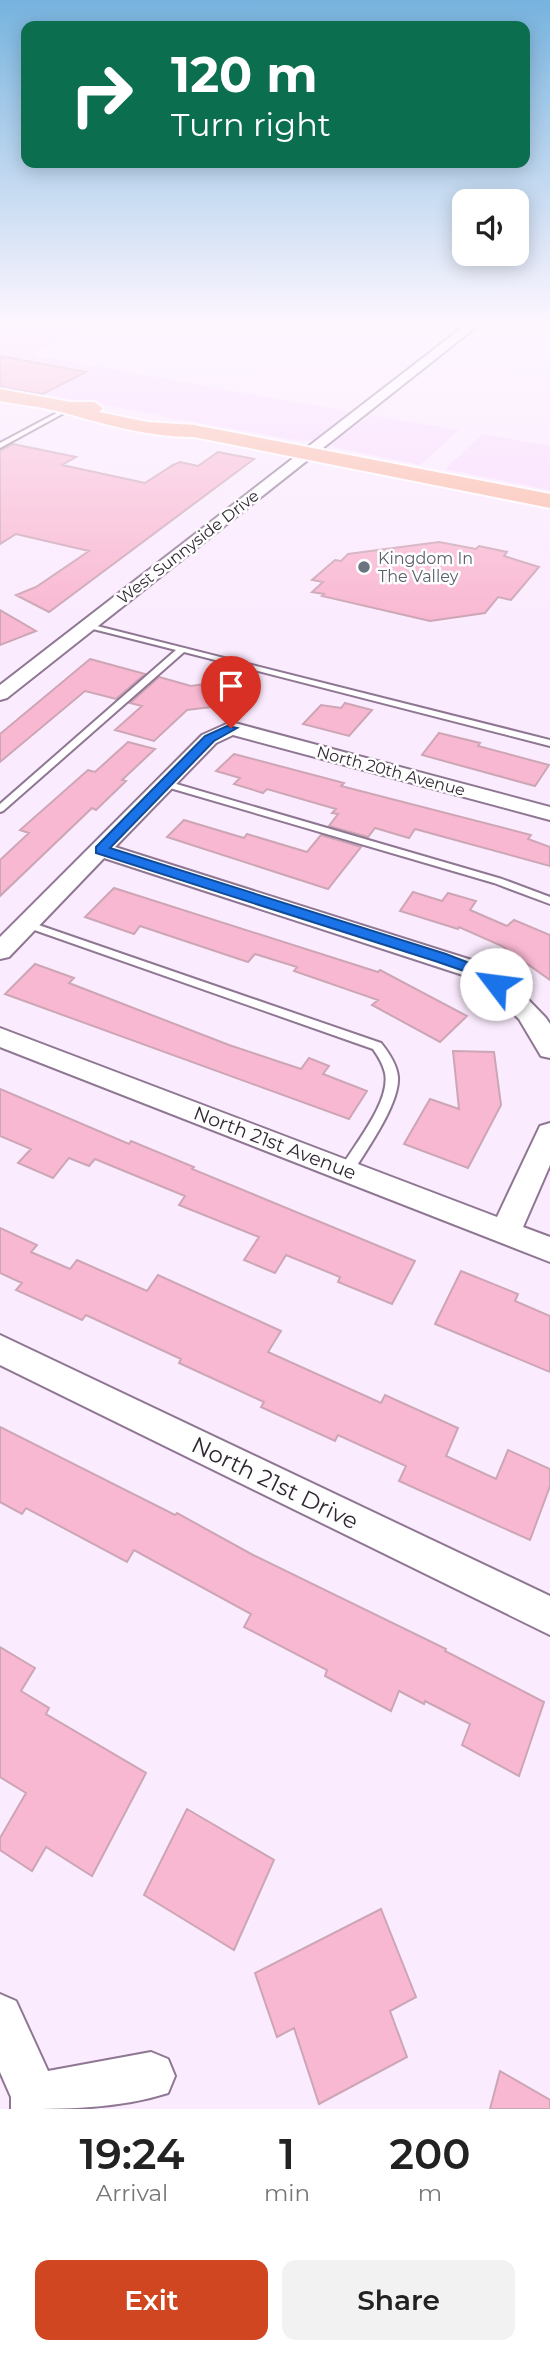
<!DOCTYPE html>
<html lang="en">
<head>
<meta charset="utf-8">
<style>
  :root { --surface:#fff; --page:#f2f2f2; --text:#222; --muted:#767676; --accent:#cf4621 }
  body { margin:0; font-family:Montserrat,sans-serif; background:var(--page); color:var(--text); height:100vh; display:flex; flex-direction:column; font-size:26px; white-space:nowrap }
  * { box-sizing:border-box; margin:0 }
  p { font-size:23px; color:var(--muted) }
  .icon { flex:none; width:38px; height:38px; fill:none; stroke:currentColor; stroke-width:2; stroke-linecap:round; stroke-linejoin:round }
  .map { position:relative; height:2109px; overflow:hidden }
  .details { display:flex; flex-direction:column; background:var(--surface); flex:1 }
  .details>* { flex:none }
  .guide { position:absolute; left:21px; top:21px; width:509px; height:147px; border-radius:14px; box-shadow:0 4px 18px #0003; background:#0b6e4f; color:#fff; overflow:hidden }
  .tools { position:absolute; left:452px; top:189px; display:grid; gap:14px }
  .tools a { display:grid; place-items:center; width:77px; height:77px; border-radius:14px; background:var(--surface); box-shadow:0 4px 18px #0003; font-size:35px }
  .pin { position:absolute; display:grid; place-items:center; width:60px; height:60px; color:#fff; margin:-72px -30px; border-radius:50% 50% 50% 0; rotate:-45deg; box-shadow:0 0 7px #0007 }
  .pin .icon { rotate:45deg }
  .me { position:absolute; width:77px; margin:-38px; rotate:300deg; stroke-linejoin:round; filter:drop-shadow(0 0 5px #0008) }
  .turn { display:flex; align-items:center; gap:24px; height:147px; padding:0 35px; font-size:32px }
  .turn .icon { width:91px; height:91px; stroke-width:2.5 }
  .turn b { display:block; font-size:49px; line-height:60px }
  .eta { display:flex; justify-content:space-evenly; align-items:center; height:119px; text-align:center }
  .eta b { font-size:42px; font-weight:600; line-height:49px }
  .button { display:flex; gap:14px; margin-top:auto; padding:14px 35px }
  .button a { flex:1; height:80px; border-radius:14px; background:var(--accent); color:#fff; font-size:28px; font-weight:600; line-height:80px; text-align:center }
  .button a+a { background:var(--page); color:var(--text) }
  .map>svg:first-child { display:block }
  .built { fill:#f9d9fe }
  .building { fill:#f9b8d2; stroke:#cda6b5; stroke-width:2 }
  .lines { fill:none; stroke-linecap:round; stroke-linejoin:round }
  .service-casing { stroke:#8f7793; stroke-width:4 }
  .minor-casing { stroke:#8f7793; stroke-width:4 }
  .primary-casing { stroke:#fff; stroke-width:4 }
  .service { fill:#fff; fill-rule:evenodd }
  .minor { fill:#fff; fill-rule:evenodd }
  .primary { fill:#fbb8a2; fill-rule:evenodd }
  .route { fill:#1a73e8; stroke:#114b97; stroke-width:2 }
  .worship-dot { fill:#6b7280; stroke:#fefefe; stroke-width:2.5 }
  .labels { text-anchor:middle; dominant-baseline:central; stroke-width:5; stroke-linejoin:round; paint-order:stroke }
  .far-street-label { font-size:16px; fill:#312733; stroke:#fefefe }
  .far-worship-label { font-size:16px; fill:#5b616d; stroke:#fefefe; text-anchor:start }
  .street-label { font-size:19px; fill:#312733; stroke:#fefefe }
  .near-street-label { font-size:23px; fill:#312733; stroke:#fefefe }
</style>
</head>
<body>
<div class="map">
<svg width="550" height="2109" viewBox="0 0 550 2109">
  <rect width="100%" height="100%" fill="#fbebfe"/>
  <path class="built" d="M0,323H56L74,328L55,338L62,339L32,355L351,412L313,440L300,441L0,386Z
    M370,415L459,430L420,465L333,447L332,444Z
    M483,434L550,446V490L445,469Z"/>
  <path class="building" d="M0,356L86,372L43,394L0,387Z
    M13,444L76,457L62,465L145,483L173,465L180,462L198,466L218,452L254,459L49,612L16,595L36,587L89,551L16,534L0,544V451Z
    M439,542L476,549L479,546L507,552L504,556L539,567L511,600L498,597L485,613L430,621L322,596L324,594L312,592L323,582L312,580L335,560L341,561L348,554Z
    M0,610L36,631L0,645Z
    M90,659L145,674L116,699L85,691L0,762V734Z
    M159,677L191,686L226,681L236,704L187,710L154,741L115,730L142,706L130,703Z
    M345,703L372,710L349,736L303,724L321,705L341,708Z
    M439,733L480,743L478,746L549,765L535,786L422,755Z
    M128,742L155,749L122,780L126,781L96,810L92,808L0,896V860L29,833L20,830L88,770L95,772Z
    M234,754L344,783L341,786L531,835L528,839L550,847V866L415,829L409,838L375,828L368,837L329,826L338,814L332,813L336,809L267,789L263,793L234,784L240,778L216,771Z
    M184,820L244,838L247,834L307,852L321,835L361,847L328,889L167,837Z
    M114,888L378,972L380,970L467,1016L440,1042L372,1005L378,1000L294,971L297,967L255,954L248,962L140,926L134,934L85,917Z
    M413,892L442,901L448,893L476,901L470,910L507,926L514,920L550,935V980L502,946L459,927L458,929L400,911Z
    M35,964L74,978L69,983L229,1045L301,1069L309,1058L329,1066L323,1074L367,1091L349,1119L5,994Z
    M453,1051L494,1052L501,1105L468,1168L404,1144L430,1099L459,1109Z
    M0,1089L129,1144L131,1141L194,1167L192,1169L415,1261L392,1304L338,1282L340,1277L286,1255L275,1273L244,1260L259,1237L179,1205L185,1196L95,1159L89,1166L69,1158L53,1178L18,1163L31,1149L0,1136Z
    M0,1228L37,1245L31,1252L70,1269L77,1260L147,1291L158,1275L281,1331L268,1352L381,1403L385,1395L458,1428L446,1456L496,1479L508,1450L550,1469V1486L530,1540L399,1481L406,1466L338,1435L335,1441L261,1407L264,1402L179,1363L181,1359L86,1315L82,1320L16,1290L22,1283L0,1273Z
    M461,1271L518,1294L515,1301L550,1316V1372L435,1324Z
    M0,1427L175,1515L177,1513L253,1555L446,1649L445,1651L544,1702L519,1776L462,1745L470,1724L425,1701L424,1704L399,1691L391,1711L325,1676L327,1670L244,1627L251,1614L134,1550L127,1562L26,1508L22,1514L0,1502Z
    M0,1647L35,1668L21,1691L49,1708L46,1714L146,1773L92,1876L46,1847L32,1871L0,1850V1838L26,1793L0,1777Z
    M187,1809L274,1860L234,1950L144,1895Z
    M381,1909L416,1997L390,2011L407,2057L319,2104L294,2028L277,2037L255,1973Z
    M500,2071L550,2100V2109H490Z"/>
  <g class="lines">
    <defs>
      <path id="service" d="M68,407L73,408L0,448V443Z
        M85,623L550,740V746L184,652L3,811L0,812V804L176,650L85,627Z
        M166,781L502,879L550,897V904L494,883L163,786V782Z
        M27,921L381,1043C389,1053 397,1065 398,1077C400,1104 365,1152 351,1175H341L339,1171C353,1146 391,1102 385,1073C383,1064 378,1056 373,1049L23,926L22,924Z"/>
      <path id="minor" d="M468,323H481L7,698L0,700V685Z
        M231,722L550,807V820L233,735L216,743L115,847L481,963L516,987L546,1018L550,1024V1058L541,1056L519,1019L498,999L463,975L104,858L9,957L0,959V937L202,735Z
        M0,1028L497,1217L540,1126L550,1123V1165L523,1227L550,1237V1262L0,1047Z
        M0,1335L550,1596V1635L0,1365Z
        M0,1994L16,2001L48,2071L151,2052L168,2059L175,2076L168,2093C118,2109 64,2109 11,2109V2097L0,2072Z"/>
      <path id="primary" d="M0,389L70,402H94L103,408L99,412L147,422L194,425L550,494V508L194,437C148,437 108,425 65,413C44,407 21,405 0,401Z"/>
    </defs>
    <use href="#service" class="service-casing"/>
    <use href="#minor" class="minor-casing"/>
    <use href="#primary" class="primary-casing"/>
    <use href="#service" class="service"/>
    <use href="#minor" class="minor"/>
    <use href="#primary" class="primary"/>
  </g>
  <linearGradient id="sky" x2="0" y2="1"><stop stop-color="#76b3de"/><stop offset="0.52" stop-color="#fdf6ff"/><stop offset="1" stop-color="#fdf6ff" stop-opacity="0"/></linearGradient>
  <rect width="550" height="618" fill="url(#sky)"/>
  <path class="route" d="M227,726L237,728L214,741L110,848L446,954L477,966L502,980L504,984L502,988H491L467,972L435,961L96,853V847L205,736Z"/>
  <circle class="worship-dot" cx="364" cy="567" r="7"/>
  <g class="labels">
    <g class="far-street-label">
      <text transform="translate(188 547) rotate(-38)">West Sunnyside Drive</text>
      <text transform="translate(391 771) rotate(15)">North 20th Avenue</text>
    </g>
    <g class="far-worship-label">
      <text x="378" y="558">Kingdom In<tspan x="378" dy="18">The Valley</tspan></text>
    </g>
    <g class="street-label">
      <text transform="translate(275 1143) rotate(21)">North 21st Avenue</text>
    </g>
    <g class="near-street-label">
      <text transform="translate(275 1483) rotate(26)">North 21st Drive</text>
    </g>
  </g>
</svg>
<div class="tools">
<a><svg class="icon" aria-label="sound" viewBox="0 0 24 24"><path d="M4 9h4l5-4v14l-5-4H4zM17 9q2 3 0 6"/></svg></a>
</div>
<div class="pin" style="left:231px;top:728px;background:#d93025"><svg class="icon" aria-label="arrive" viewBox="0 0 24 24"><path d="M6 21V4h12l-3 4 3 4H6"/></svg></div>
<svg class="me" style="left:496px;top:984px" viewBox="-20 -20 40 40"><circle r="19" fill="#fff"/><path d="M0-13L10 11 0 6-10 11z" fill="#1a73e8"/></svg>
<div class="guide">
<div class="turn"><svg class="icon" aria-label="right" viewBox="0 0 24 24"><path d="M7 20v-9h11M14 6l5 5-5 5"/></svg><div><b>120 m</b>Turn right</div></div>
</div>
</div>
<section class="details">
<div class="eta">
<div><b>19:24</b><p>Arrival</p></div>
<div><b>1</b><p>min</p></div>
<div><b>200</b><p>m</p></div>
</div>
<div class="button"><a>Exit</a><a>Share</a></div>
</section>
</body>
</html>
